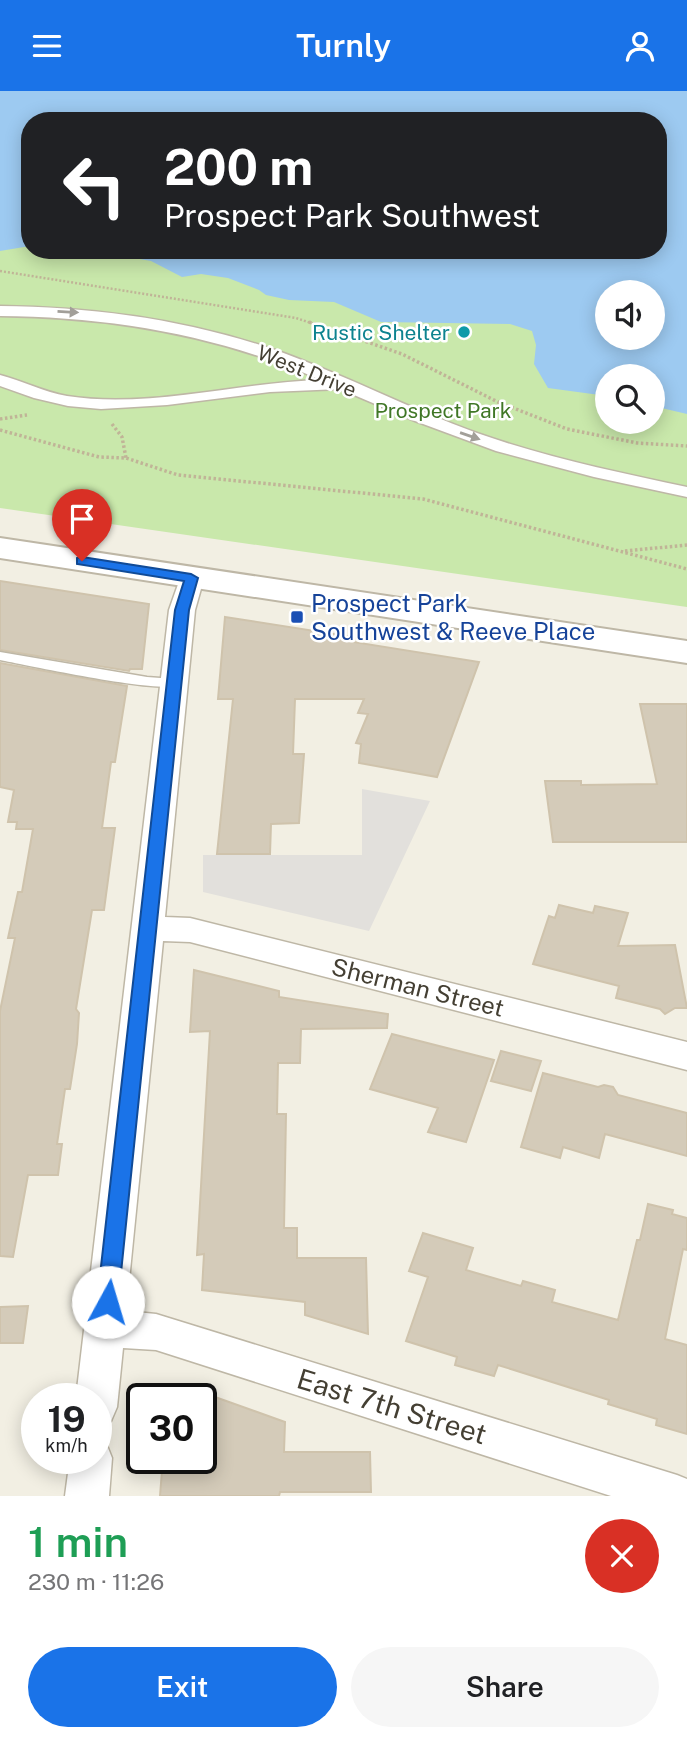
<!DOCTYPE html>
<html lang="en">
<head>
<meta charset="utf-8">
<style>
  :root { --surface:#fff; --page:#f6f6f6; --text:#202124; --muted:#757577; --accent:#1a73e8 }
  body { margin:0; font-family:"Public Sans",sans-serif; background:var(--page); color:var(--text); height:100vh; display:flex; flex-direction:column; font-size:26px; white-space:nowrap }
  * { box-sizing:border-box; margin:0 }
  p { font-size:23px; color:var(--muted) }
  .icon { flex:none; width:38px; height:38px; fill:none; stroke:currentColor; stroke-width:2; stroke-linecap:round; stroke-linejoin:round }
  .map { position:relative; height:1405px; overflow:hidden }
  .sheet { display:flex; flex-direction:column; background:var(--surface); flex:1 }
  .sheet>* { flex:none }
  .hud { position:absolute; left:21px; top:21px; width:646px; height:147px; border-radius:28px; box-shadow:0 4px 18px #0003; background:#202124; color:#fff; overflow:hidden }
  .fabs { position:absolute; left:595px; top:189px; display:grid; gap:14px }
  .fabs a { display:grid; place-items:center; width:70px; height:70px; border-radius:50%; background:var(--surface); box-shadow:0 4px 18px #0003; font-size:35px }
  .speed { position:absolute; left:21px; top:1292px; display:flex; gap:14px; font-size:35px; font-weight:700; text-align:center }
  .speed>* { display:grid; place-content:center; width:91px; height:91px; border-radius:50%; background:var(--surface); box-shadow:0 4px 18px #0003; line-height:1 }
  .speed small { font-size:18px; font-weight:400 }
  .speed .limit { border:4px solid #111; border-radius:10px; background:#fff; color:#111 }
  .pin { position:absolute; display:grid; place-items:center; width:60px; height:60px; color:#fff; margin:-72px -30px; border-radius:50% 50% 50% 0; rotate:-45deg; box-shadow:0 0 7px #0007 }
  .pin .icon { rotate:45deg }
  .me { position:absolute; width:77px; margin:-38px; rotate:6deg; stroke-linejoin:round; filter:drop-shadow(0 0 5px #0008) }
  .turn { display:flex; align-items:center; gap:24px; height:147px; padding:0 28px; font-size:32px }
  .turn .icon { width:91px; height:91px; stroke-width:2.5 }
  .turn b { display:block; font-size:49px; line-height:60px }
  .round { display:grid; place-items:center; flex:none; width:74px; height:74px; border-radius:37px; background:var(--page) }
  .overview { display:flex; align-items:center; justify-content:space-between; height:119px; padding:0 28px }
  h1 { font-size:42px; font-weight:600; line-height:52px; color:#1e9e55 }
  .action { display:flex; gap:14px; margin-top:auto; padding:14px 28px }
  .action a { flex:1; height:80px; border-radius:42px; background:var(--accent); color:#fff; font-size:28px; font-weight:600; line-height:80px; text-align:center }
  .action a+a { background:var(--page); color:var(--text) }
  header { display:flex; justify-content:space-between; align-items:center; height:91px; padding:0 28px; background:var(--accent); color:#fff; font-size:32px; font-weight:600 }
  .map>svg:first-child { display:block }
  .green { fill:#c9e8ab; fill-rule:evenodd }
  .parking { fill:#e2e0dc }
  .water { fill:#9dcaf1; fill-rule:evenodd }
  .building { fill:#d4cbb9; stroke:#cfc3ac; stroke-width:2 }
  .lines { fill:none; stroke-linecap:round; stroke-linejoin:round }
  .service-casing { stroke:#beb7a6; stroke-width:3 }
  .pedestrian-casing { stroke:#beb7a6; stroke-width:3 }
  .minor-casing { stroke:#beb7a6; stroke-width:3 }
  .tertiary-casing { stroke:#beb7a6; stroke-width:4 }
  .path-far1 { stroke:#c0b497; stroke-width:2.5; stroke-dasharray:2 2; stroke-linecap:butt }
  .path { stroke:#c0b497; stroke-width:3.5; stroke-dasharray:2.5 2.5; stroke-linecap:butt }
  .service { fill:#fff; fill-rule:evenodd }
  .pedestrian { fill:#fff; fill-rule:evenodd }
  .minor { fill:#fff; fill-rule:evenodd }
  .tertiary { fill:#fff; fill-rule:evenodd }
  .oneway { fill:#a29f99 }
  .route { fill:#1a73e8; stroke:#114b97; stroke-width:2 }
  .culture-dot { fill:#0f9aa8; stroke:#fff; stroke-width:2.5 }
  .transit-dot { fill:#1a4fb4; stroke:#fff; stroke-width:2.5 }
  .labels { text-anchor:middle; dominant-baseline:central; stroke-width:5; stroke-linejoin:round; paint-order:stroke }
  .far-culture-label { font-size:21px; fill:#0d838f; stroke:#fff; text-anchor:end }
  .far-street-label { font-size:21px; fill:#443f33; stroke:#fff }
  .far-park-label { font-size:21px; fill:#407726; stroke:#fff }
  .transit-label { font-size:24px; fill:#164399; stroke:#fff; text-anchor:start }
  .street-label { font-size:24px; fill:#443f33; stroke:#fff }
  .near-street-label { font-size:28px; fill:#443f33; stroke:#fff }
</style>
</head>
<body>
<header><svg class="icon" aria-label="menu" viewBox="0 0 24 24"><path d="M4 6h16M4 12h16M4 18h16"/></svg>Turnly<svg class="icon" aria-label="person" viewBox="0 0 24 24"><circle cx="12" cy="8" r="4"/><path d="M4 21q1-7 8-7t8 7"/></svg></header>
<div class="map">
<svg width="687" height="1405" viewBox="0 0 687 1405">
  <rect width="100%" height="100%" fill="#f2efe3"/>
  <path class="green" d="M0,0H687V516L0,417ZM30,30H658V159H30ZM607,201H653V247H607ZM607,285H653V331H607Z"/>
  <path class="parking" d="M362,698L430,710L369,840L203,801V764H362Z"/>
  <path class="water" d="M0,0H687V323L653,315V285H607V305L548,297L534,273L536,254L532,240L510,233L381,231L334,211L289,209L266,204L259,199L228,187L201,183L182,186L151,170L89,159H658V30H30V155L0,160ZM607,201H653V247H607Z"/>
  <path class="building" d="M0,490L149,513L142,578H130L129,580L0,559Z
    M225,526L347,545V550L479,571L437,686L359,672L361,653L356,652L368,623L358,622L364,608H295L293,663H304L299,732L271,733L270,763H217L233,608H218Z
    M0,572L127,595L115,671H111L102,737H115L104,819H92L76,918L79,922L77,953L70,998H65L57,1053H62L58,1084H28L13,1166L0,1165V920L15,847H8L18,801H22L33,738H16L17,731H8L14,699L0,696Z
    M640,613H687V751H553L545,690H581V694L657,693Z
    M559,814L593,822L595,815L628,822L618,855L675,854L687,917H675L665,923L660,918L616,907L619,895L533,873L549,825L555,827Z
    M194,879L279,900V906L388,923L387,937L301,938L300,972H278L277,1023H286L284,1137H297V1167H366L368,1243L305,1224V1211L202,1199L204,1163L197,1164L210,940L190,941Z
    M392,943L494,969L466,1051L428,1041L438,1017L370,998Z
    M501,960L541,970L531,1000L491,990Z
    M543,982L598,996L604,994L613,996L618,1004L687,1022V1065L605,1043L599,1067L563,1056L560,1067L521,1056Z
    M648,1113L673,1119L672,1123L687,1127V1159L683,1158L665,1248L687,1254V1343L656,1334L657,1328L608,1313L609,1309L498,1274L494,1285L455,1274L457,1266L406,1250L428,1186L409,1180L423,1142L473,1157L466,1179L521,1195L523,1190L555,1199L552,1211L618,1229L637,1149H640Z
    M28,1215L23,1252H0V1216Z
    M201,1301L285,1331L284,1361H370L371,1401H280L279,1405H160L163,1367H201Z"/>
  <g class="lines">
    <defs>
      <path id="service" d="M0,561L147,586L174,588L181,593C169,605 26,574 0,569Z"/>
      <path id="pedestrian" d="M0,215C96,216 190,229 281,261C347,285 410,318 477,342C545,366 616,381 687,396V406L594,386L496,360L415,330L340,298L270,301L167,314L101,318L68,315L34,307L0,295V284C23,290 44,301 67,305C149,318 238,291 321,289C218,244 112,226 0,225Z"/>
      <path id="minor" d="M191,479L200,482L204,487L195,519L165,826L190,827L687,951V979L190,851L163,850L126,1220L156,1223L677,1384L687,1388V1405H611L156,1259L123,1257L117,1316L111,1330L96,1336V1307H76L169,519L182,482Z
        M96,1349L106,1352L112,1367L109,1405H65L70,1367H96Z"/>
      <path id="tertiary" d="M0,447L687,550V572L0,467Z"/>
    </defs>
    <use href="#service" class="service-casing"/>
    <use href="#pedestrian" class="pedestrian-casing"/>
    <use href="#minor" class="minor-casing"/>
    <use href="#tertiary" class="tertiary-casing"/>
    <path class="path-far1" d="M0,180L296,227L314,233"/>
    <path class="path" d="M309,231L402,263L498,311L567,338L637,352L687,355
      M0,328L27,324
      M112,333L122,346L126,367
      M0,339L99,366L126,367L178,384L423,408L687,478
      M625,460L687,454"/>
    <use href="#service" class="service"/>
    <use href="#pedestrian" class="pedestrian"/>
    <use href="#minor" class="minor"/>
    <use href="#tertiary" class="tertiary"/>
  </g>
  <defs><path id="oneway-solid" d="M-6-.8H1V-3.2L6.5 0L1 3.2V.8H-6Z" transform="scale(1.75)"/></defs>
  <g class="oneway">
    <use href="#oneway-solid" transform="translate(68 221) rotate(3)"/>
    <use href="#oneway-solid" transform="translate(470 345) rotate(19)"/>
  </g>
  <path class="route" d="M82,466L191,483L198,487L189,519L118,1211L115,1217L108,1220L100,1217L97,1211L175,519L184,490L77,473V467Z"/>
  <circle class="culture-dot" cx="464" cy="241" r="7"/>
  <rect class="transit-dot" x="290" y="519" width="14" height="14" rx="3.5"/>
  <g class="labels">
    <g class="far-culture-label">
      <text x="450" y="241">Rustic Shelter</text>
    </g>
    <g class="far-street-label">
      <text transform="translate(307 280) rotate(22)">West Drive</text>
    </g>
    <g class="far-park-label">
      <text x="443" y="319">Prospect Park</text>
    </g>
    <g class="transit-label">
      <text x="311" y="512">Prospect Park<tspan x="311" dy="28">Southwest &amp; Reeve Place</tspan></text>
    </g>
    <g class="street-label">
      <text transform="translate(418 896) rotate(14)">Sherman Street</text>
    </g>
    <g class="near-street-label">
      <text transform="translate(392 1315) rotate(17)">East 7th Street</text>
    </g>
  </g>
</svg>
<div class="fabs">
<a><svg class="icon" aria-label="sound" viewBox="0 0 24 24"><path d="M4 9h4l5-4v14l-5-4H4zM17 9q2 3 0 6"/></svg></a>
<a><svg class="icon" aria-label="search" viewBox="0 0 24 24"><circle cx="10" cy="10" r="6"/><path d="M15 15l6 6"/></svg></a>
</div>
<div class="speed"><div>19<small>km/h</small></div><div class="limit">30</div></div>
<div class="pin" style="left:82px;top:470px;background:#d93025"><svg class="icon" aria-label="arrive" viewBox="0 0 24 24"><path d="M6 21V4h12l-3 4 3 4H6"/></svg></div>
<svg class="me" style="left:108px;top:1211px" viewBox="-20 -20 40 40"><circle r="19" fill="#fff"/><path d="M0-13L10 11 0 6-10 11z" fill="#1a73e8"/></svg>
<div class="hud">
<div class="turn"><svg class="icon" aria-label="left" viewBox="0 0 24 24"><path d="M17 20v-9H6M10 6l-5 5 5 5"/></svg><div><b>200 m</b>Prospect Park Southwest</div></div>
</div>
</div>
<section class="sheet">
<div class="overview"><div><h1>1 min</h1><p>230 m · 11:26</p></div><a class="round" style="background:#d93025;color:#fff"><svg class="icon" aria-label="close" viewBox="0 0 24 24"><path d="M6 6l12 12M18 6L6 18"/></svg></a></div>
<div class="action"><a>Exit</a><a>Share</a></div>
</section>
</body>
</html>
